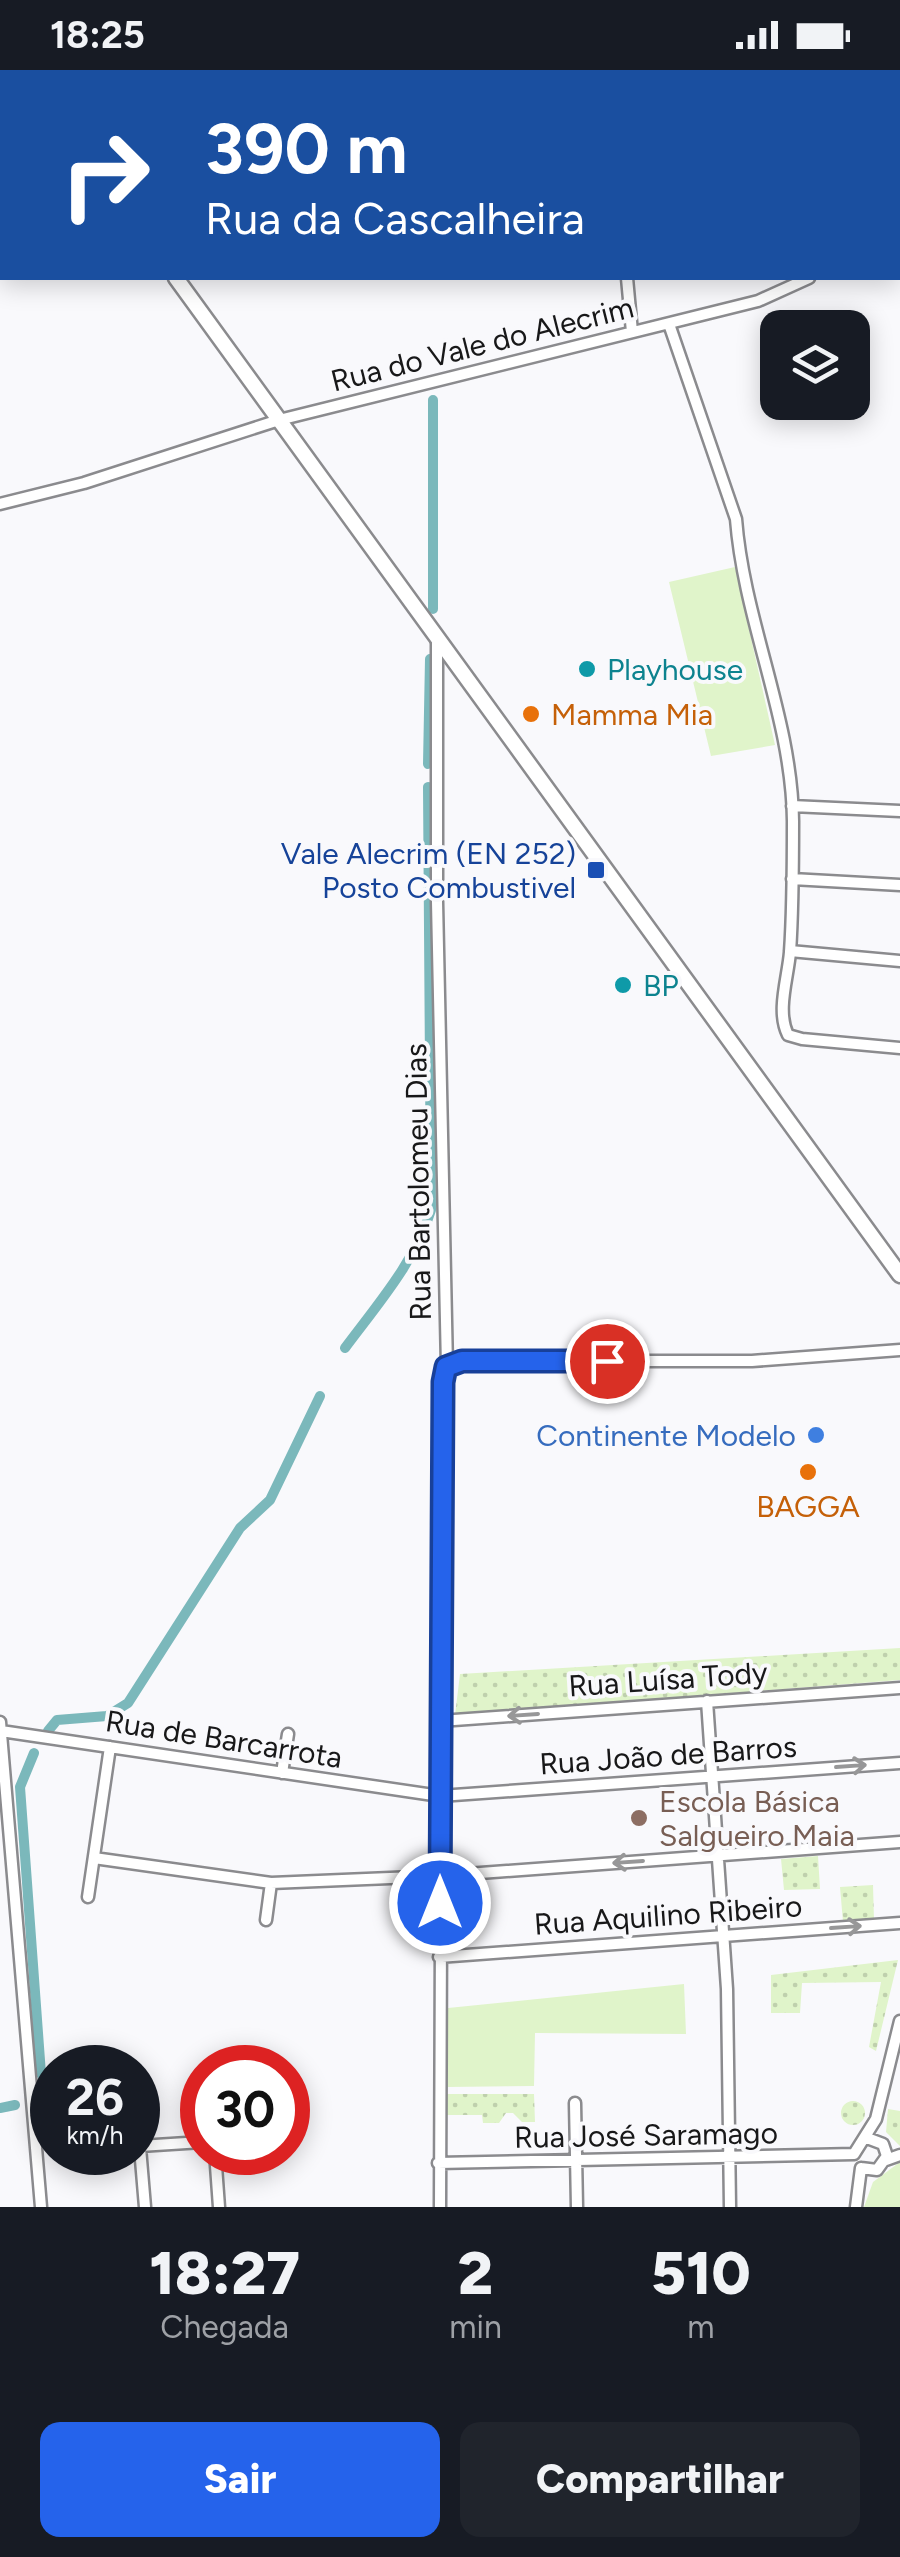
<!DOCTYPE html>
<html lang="pt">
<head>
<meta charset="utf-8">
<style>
  :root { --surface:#171b24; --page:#20242c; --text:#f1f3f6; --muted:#9ea1a6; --accent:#2563eb }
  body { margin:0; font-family:Figtree,sans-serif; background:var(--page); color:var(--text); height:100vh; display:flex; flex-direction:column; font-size:38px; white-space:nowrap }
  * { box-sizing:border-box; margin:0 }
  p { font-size:32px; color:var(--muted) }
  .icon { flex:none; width:55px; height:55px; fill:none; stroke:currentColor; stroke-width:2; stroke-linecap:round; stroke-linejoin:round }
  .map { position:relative; height:2137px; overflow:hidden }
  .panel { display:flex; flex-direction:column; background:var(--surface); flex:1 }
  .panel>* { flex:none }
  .banner { position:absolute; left:0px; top:0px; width:900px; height:210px; box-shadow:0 5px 25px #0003; background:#1a4fa0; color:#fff; overflow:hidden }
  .tools { position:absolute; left:760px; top:240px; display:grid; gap:20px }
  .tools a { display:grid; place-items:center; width:110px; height:110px; border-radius:20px; background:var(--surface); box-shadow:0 5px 25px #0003; font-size:50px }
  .speed { position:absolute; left:30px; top:1975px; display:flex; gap:20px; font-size:50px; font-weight:700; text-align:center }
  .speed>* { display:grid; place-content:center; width:130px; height:130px; border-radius:50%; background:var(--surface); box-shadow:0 5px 25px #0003; line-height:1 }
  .speed small { font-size:25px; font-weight:400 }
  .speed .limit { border:15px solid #d22; background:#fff; color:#111 }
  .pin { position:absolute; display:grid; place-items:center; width:85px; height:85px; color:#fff; margin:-42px; border:5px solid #fff; border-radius:50%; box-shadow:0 2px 10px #0007 }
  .me { position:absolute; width:110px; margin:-55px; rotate:0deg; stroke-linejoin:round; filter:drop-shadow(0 0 8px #0008) }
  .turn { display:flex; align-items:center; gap:35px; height:210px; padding:0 40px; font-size:45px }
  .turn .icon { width:130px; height:130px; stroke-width:2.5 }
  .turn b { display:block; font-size:70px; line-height:85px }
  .eta { display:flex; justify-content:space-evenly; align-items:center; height:170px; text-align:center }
  .eta b { font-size:60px; font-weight:800; line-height:70px }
  .cta { display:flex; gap:20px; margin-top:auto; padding:20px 40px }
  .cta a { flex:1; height:115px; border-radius:20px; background:var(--accent); color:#fff; font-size:40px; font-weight:800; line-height:115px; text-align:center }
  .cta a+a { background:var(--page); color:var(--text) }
  .status { display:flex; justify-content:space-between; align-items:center; height:70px; padding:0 50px; background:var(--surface); direction:ltr }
  .status svg { height:28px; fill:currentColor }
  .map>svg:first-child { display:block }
  .grass { fill:url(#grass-dots) }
  .park { fill:#e0f4ca }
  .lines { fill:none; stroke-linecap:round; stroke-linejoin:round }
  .canal { stroke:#7bb8bb; stroke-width:10 }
  .minor-casing { stroke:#8b8b8e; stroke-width:15 }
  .major-casing { stroke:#8b8b8e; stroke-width:19 }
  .minor { stroke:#fff; stroke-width:10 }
  .major { stroke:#fff; stroke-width:14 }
  .oneway { stroke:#979798 }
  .route-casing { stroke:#184099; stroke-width:25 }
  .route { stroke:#2563eb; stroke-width:18 }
  .culture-dot { fill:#0f9aa8; stroke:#f9f9fc; stroke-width:4 }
  .food-dot { fill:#e8710a; stroke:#f9f9fc; stroke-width:4 }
  .transit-dot { fill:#1a4fb4; stroke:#f9f9fc; stroke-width:4 }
  .shop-dot { fill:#3f7fe0; stroke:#f9f9fc; stroke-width:4 }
  .education-dot { fill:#8d6e63; stroke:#f9f9fc; stroke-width:4 }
  .labels { text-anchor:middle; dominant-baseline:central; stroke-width:8; stroke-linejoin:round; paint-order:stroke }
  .street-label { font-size:30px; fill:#181819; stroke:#f9f9fc }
  .culture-label { font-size:30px; fill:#0d838f; stroke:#f9f9fc; text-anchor:start }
  .food-label { font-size:30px; fill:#c56008; stroke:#f9f9fc; text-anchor:start }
  .transit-label { font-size:30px; fill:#164399; stroke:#f9f9fc; text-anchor:end }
  .shop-label { font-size:30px; fill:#366cbe; stroke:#f9f9fc; text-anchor:end }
  .education-label { font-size:30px; fill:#785e54; stroke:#f9f9fc; text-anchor:start }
</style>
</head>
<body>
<div class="status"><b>18:25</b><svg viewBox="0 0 49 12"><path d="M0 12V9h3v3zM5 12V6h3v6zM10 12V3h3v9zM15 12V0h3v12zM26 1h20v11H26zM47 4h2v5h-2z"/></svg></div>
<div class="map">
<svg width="900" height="2137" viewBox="0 0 900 2137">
  <defs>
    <pattern id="grass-dots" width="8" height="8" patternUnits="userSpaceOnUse" patternTransform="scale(2.5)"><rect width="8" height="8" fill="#e0f4ca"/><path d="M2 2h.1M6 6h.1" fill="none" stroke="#bfd0ad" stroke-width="1.8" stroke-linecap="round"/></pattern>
  </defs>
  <rect width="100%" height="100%" fill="#f9f9fc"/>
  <path class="grass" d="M900,1578V1610L455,1645L460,1604Z
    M818,1786L820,1819L784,1820L781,1789Z
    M873,1815L874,1850L843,1852L840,1817Z
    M898,1890L876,1981L869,1977L881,1912L802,1913L800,1943H771V1905Z
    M447,2024H534L535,2052H522L513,2043H506L499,2053H483L482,2045H447Z
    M841 2043a12 12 0 1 1 24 0a12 12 0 1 1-24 0Z
    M888,2039L900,2041V2076L886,2062Z"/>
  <path class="park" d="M735,497L775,675L711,686L669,512Z
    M684,1914L686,1964L535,1963L534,2016L447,2017L448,1938Z
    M900,2092V2137H864L873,2112Z"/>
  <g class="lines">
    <path class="canal" d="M433,330V539
      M428,694L430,589
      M345,1278C377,1235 415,1192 431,1140L428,717
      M48,1661L57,1650L107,1646L128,1633L240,1458L270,1430L320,1326
      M34,1683L20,1717L41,2004
      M0,2038L15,2035"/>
    <defs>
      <path id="minor" d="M618,0V2
        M898,168L900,167
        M627,208L632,262
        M669,254L736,449C744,552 792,648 793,751C793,794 793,839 790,882C788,908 776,941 788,965L802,969L900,978
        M0,434L84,413L279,350L758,231L809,208
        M437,567V832L447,1297L443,1312L440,2137
        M792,736L900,741
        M792,809L900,815
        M790,881L900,891
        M447,1297L462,1291H752L900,1280
        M707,1631L727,1919L730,2137
        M440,1651L900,1618
        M0,1652L41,2137
        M1,1661L440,1726L900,1693
        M282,1703L288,1664
        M94,1788L271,1813L414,1807
        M440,1806L900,1772
        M88,1827L110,1677
        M266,1850L271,1813
        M439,1887L900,1853
        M575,2033L577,2137
        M138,2054L145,2137
        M140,2076L202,2072
        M215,2082L219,2137
        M854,2084L876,2049L900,1951
        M886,2090L900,2085
        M438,2093L854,2084
        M861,2098L877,2100L887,2086L883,2074L867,2068
        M856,2137L861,2098"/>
      <path id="major" d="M26,0L28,2
        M176,208L900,1205"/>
    </defs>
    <use href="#minor" class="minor-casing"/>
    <use href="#major" class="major-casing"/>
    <use href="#minor" class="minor"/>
    <use href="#major" class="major"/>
  </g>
  <defs><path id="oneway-shaft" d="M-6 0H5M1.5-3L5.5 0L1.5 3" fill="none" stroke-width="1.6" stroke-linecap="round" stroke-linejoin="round" transform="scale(2.5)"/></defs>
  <g class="oneway">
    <use href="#oneway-shaft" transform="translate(523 1645) rotate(176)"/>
    <use href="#oneway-shaft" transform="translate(851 1696) rotate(-4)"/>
    <use href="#oneway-shaft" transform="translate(628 1792) rotate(176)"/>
    <use href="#oneway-shaft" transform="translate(846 1857) rotate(-4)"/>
  </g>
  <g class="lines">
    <defs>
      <path id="route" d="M440,1833L443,1312L446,1297L462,1291H607"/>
    </defs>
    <use href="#route" class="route-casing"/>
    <use href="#route" class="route"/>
  </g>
  <g class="culture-dot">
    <circle cx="587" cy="599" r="10"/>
    <circle cx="623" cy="915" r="10"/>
  </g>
  <g class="food-dot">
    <circle cx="531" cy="644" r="10"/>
    <circle cx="808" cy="1402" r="10"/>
  </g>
  <rect class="transit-dot" x="586" y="790" width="20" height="20" rx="5"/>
  <circle class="shop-dot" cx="816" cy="1365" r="10"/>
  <circle class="education-dot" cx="639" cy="1748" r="10"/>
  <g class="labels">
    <g class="street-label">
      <text transform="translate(482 274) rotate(-14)">Rua do Vale do Alecrim</text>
      <text transform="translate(418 1112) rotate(-91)">Rua Bartolomeu Dias</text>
      <text transform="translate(668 1609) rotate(-4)">Rua Luísa Tody</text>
      <text transform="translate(224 1669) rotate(9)">Rua de Barcarrota</text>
      <text transform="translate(668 1685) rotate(-4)">Rua João de Barros</text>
      <text transform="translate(668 1845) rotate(-4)">Rua Aquilino Ribeiro</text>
      <text transform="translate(646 2065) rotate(-1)">Rua José Saramago</text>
    </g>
    <g class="culture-label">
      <text x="607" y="599">Playhouse</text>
      <text x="643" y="915">BP</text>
    </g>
    <g class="food-label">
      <text x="551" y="644">Mamma Mia</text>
      <text x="808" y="1436" text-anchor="middle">BAGGA</text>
    </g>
    <g class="transit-label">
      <text x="576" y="783">Vale Alecrim (EN 252)<tspan x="576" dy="34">Posto Combustivel</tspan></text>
    </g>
    <g class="shop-label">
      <text x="796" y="1365">Continente Modelo</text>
    </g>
    <g class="education-label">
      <text x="659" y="1731">Escola Básica<tspan x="659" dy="34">Salgueiro Maia</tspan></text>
    </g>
  </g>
</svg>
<div class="tools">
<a><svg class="icon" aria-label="layers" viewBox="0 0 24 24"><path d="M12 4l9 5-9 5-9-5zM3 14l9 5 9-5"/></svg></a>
</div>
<div class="speed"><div>26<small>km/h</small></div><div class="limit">30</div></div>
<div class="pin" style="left:607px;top:1291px;background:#d93025"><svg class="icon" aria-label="arrive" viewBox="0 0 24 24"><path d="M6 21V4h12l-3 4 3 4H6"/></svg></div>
<svg class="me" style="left:440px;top:1833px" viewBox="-20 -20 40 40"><circle r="17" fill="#2563eb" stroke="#fff" stroke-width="3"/><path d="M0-11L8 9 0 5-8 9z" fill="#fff"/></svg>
<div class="banner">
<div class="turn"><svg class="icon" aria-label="right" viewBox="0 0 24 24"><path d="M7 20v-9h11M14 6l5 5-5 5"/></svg><div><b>390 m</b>Rua da Cascalheira</div></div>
</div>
</div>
<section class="panel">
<div class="eta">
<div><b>18:27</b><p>Chegada</p></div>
<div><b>2</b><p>min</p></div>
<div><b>510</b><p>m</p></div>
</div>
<div class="cta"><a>Sair</a><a>Compartilhar</a></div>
</section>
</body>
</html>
